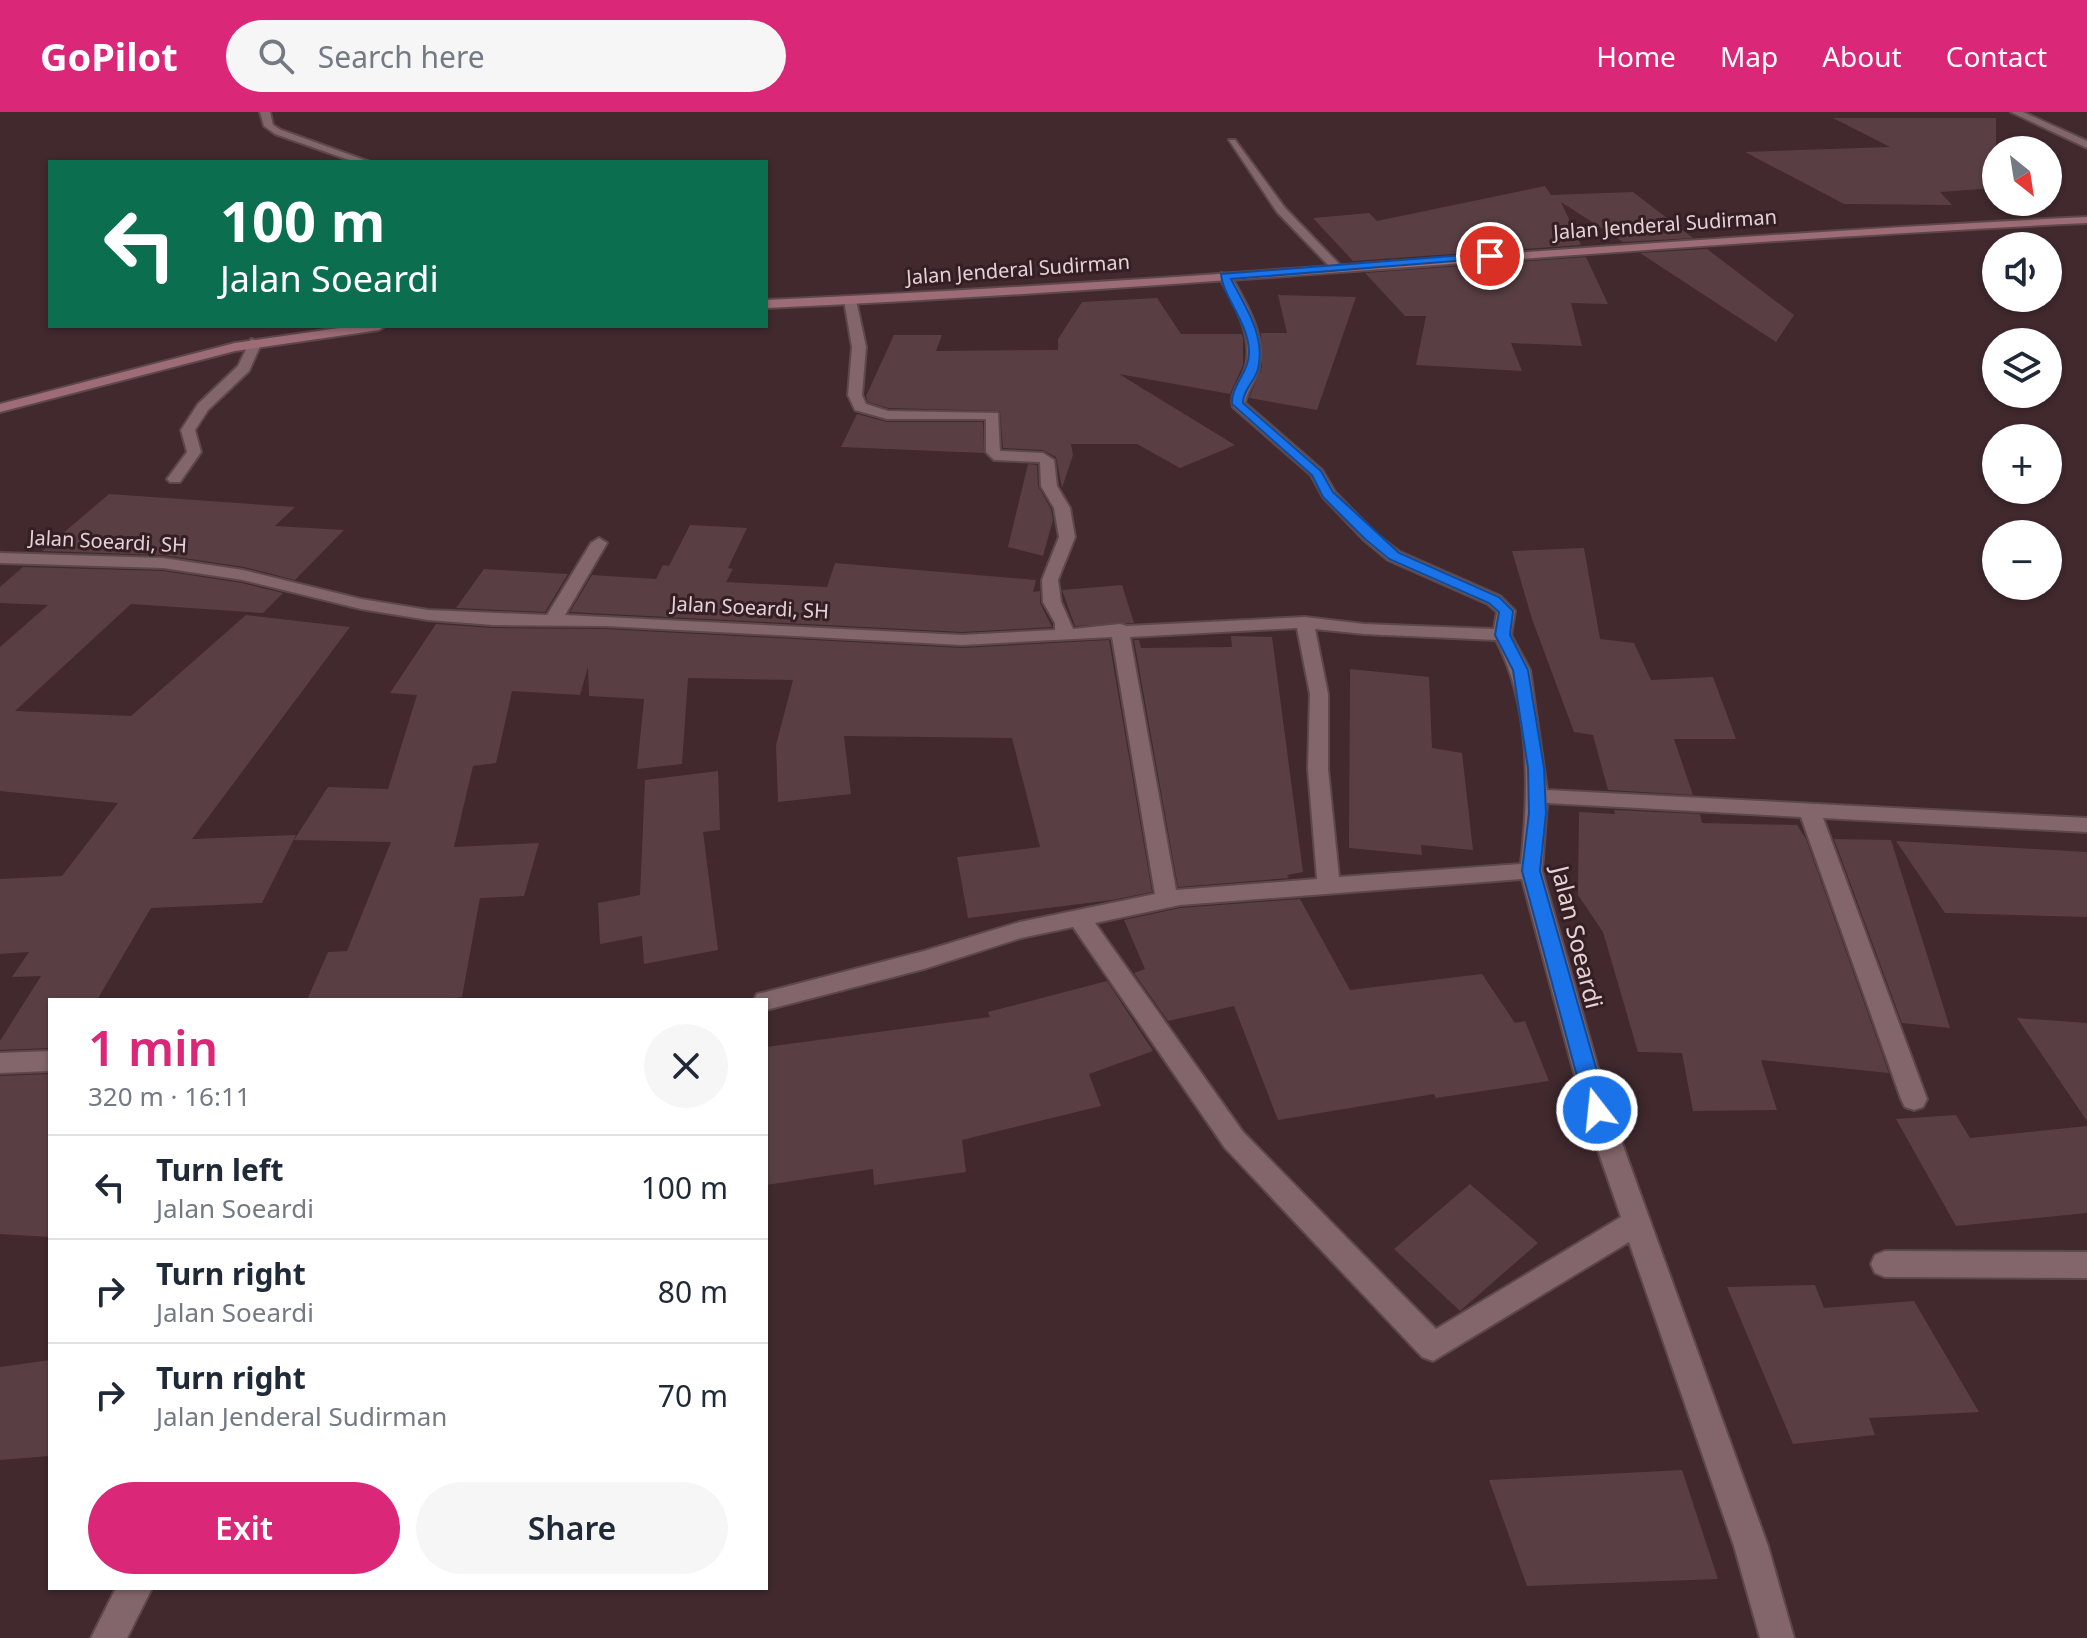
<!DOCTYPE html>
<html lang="en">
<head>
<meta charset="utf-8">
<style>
  :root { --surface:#fff; --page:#f6f6f7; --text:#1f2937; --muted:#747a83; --line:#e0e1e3; --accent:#db2777 }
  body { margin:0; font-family:"Noto Sans",sans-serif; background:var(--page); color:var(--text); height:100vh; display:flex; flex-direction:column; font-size:30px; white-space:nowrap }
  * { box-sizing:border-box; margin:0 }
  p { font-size:26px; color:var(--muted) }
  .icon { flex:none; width:44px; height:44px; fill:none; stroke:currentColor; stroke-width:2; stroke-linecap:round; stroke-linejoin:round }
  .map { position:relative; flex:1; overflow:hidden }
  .side { position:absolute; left:48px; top:886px; width:720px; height:592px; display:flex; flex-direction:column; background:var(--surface); border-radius:0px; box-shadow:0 2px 6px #0004 }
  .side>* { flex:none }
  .top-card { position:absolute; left:48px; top:48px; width:720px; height:168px; border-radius:0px; box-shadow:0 2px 6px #0004; background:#0b6e4f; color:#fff; overflow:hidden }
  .needle { width:52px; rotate:150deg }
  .tools { position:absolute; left:1982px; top:24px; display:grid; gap:16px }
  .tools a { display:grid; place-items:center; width:80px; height:80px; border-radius:50%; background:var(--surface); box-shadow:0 2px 6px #0004; font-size:40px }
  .pin { position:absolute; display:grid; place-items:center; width:68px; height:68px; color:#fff; margin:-34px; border:4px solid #fff; border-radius:50%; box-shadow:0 2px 8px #0007 }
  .me { position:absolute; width:88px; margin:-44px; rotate:344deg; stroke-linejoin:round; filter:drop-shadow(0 0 6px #0008) }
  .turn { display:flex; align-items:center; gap:28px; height:168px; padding:0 40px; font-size:36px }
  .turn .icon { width:104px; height:104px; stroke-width:2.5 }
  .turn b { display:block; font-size:56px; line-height:68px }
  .round { display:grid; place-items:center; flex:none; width:84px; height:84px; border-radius:42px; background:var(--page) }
  .overview { display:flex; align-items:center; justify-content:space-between; height:136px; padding:0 40px }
  h1 { font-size:48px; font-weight:600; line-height:60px; color:var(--accent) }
  .action { display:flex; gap:16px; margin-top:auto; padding:16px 40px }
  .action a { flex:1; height:92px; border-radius:48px; background:var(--accent); color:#fff; font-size:32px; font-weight:600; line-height:92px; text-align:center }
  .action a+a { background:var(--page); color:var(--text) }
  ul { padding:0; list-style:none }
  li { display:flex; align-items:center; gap:24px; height:104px; padding:0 40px; border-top:2px solid var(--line) }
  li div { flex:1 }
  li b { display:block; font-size:30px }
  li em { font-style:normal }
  header { display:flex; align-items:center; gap:48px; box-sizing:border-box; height:112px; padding:0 40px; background:var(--accent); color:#fff }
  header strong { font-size:38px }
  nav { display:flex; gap:44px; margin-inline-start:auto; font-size:28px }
  .search { width:560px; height:72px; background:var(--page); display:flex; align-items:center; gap:20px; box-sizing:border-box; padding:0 28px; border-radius:44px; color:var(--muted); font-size:30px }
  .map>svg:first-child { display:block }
  .building { fill:#593f44 }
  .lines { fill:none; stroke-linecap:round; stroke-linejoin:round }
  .minor-casing { stroke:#5c474b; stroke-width:4 }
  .secondary-casing { stroke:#5c474b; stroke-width:4 }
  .minor { fill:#82666b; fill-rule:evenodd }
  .secondary { fill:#9d6c76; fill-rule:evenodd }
  .route { fill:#1a73e8; stroke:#114b97; stroke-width:2 }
  .labels { text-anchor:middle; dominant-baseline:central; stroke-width:6; stroke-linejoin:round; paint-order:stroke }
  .far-street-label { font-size:20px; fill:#e3d3d5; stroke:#361f24 }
  .street-label { font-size:24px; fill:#e3d3d5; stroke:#361f24 }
</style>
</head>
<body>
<header>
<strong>GoPilot</strong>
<div class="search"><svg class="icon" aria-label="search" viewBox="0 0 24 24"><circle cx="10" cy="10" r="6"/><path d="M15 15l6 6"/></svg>Search here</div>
<nav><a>Home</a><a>Map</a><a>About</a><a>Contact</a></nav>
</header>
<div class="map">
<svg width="2087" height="1526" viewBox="0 0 2087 1526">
  <rect width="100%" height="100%" fill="#41292e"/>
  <path class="building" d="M1833,6H1996V76L1940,80L1952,93L1844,92L1745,40L1890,35Z
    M1545,74L1551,83L1633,80L1693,126L1623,130L1561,90L1581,133L1353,149L1313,106L1369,101L1377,109Z
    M1707,137L1794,203L1776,230L1640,141Z
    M1586,145L1608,192L1571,191L1582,234L1511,231L1522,259L1416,253L1426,204H1405L1365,161Z
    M1278,183L1356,185L1317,298L1249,286L1262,255L1261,221H1287Z
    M1157,186L1181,222H1242L1243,226V253L1230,282L1119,262L1235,333L1180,356L1137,332H1071L1073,343L1062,376L1056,345L1043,338L1003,336L1000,299L888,296L868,290L866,284L894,223H942L936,239L1058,238V227L1082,190Z
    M857,302L887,310H983L984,341L841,335Z
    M1028,352L1037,353L1038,374L1051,397L1053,408L1043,444L1008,435Z
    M109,382L295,395L275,414L344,418L295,468L244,455L163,443L42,439Z
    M690,413L747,416L728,456L733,457L726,470L827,475L835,451L1036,468L1033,480L1040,479V491L1052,515L962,520L570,500L592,463L656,467L663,453L669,454Z
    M1584,436L1600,527L1634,531L1651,568L1713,565L1736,627H1674L1693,683L1608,678L1593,623L1574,620L1532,507L1512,439Z
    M23,455L163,459L242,471L283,481L263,501L131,492L15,599L131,604L246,503L350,515L192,727L296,723L262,791L151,796L97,888H50V936L0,938V929L41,864L12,865L29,840L0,842V767L62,764L118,691L0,679V535L48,493L0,491V475Z
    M484,457L568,462L545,500L456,496Z
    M1122,473L1134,511L1075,514L1062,478Z
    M436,512L493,516L605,517L962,536L1109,528L1152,780L1112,788L968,806L957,745L1040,735L1012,626L844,624L851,682L778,690L776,633L793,568L688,566L682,652L637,657L644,587L589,584L588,555L580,583L512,579L496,651L473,654L454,735L539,731L524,784L480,786L462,885L441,888H307L328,840L347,839L391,730L294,728L328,675L388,677L417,583L390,581Z
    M1231,524L1272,525L1303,760L1287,763L1289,766L1178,775L1134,528H1139L1141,536L1232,535Z
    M1350,557L1429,565L1432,636L1462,641L1473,738L1421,733L1422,743L1349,736Z
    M718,659L720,718L703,720L718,838L644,852L642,824L600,832L598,791L640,783L645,668Z
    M1614,698L1700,702L1702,711L1797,713L1806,727L1889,961L1761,948L1777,998L1693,999L1682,941L1638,940L1603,820L1578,783L1579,700L1615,702Z
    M1834,727L1891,728L1950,916L1902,911Z
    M1896,729L2087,740V805L1945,801Z
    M1300,787L1350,878L1482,862L1515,911L1525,909L1549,969L1436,986L1434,982L1278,1008L1234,894L1168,909L1134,861L1145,857L1124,808L1180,796Z
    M1107,869L1153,939L1089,962L1101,994L962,1028L966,1060L874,1073L873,1057L766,1073V935L990,905L988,900Z
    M2017,906L2087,911V1009Z
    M50,962V1125L0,1122V964Z
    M1956,1003L1970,1026L2087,1014V1101L1956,1114L1896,1007Z
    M1470,1072L1538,1131L1460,1199L1394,1137Z
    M1815,1173L1824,1196L1914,1189L1979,1300L1869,1306L1875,1323L1793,1332L1727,1175Z
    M50,1248V1344L0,1348V1255Z
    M1682,1358L1718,1467L1527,1474L1489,1368Z"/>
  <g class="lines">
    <defs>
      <path id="minor" d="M260,0H270L273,13L281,18L370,50H355L275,22L264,14Z
        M2011,0H2023L2087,29V36Z
        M1229,28H1235L1285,96L1340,153V157H1332L1277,100Z
        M1221,161L1231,164C1246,191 1266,223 1259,255C1257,268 1247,277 1245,291L1322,358L1335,380L1376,422L1400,440L1500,484L1515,499L1511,523L1530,558L1547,678L2087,706V720L1823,706L1927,987L1923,995L1914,998L1905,995L1901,987L1801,705L1547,691L1542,759L1610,998L1768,1434L1794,1526H1760L1734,1434L1629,1130L1433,1249L1422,1245L1225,1036L1073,815L1021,826L924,857L766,898V888H754L757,882L766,880L924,839L1020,810L1155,782L1112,525L962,533L605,514L493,513L428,508L361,497L243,468L163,456L0,451V441L163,446L243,458L361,487L428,498L547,503L591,431L599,426L607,431L565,503L962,523L1055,518V511L1043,490L1042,468L1059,425L1054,396L1041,374L1040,350L994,348L986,340V307H887L855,298L848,283L852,235L844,188L850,184L856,188L866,235L862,283L866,292L888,299L998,301L1000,339L1043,341L1054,348L1057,374L1070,396L1075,425L1058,468L1061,490L1073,517L1120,512L1127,514L1305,505L1364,512L1494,517L1497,500L1488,492L1388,448L1364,428L1323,385L1311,363L1233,295C1228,279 1246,265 1247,248C1251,218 1232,189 1219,164ZM1297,516L1310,582L1308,657L1317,767L1176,778L1130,525ZM1315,517L1364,522L1496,528C1531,594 1529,679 1521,752L1339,765L1328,657V582ZM1522,767L1584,998L1621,1105L1436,1217L1243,1020L1095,811L1180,793Z
        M251,227L262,230L249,259L208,298L195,318L201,340L180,370H170L167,367L187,340L181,318L198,292L238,254Z
        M50,939V959L0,961V941Z
        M1885,1139L2087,1140V1166L1885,1165L1875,1161L1871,1152L1875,1143Z
        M116,1476H152L127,1526H91Z"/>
      <path id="secondary" d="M2087,105V111C1646,132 1207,176 766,196V188C1207,169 1646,126 2087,105Z
        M353,214H385L379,218L235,239L0,300V292L235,231Z"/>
    </defs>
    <use href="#minor" class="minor-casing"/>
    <use href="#secondary" class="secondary-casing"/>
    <use href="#minor" class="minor"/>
    <use href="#secondary" class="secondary"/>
  </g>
  <path class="route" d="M1490,141L1493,146L1231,167C1245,194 1266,224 1258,257C1255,269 1243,278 1243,291L1321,359L1333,380L1399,441L1499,485L1513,499L1510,523L1528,558L1544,656L1546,701L1540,759L1608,998L1605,1004L1597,1007L1589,1004L1586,998L1522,759L1529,701L1528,656L1513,558L1495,523L1499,500L1489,491L1389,447L1365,427L1323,385L1312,363L1232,292C1231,273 1250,260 1249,239C1248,210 1223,185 1221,162Z"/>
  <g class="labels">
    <g class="far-street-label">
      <text transform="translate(1665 112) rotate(-4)">Jalan Jenderal Sudirman</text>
      <text transform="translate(1018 157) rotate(-4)">Jalan Jenderal Sudirman</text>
      <text transform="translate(108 429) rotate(3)">Jalan Soeardi, SH</text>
      <text transform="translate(750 495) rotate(3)">Jalan Soeardi, SH</text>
    </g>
    <g class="street-label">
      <text transform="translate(1578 825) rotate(76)">Jalan Soeardi</text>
    </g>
  </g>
</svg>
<div class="tools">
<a><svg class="needle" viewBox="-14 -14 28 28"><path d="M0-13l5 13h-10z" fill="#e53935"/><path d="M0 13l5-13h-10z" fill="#747a83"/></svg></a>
<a><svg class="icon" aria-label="sound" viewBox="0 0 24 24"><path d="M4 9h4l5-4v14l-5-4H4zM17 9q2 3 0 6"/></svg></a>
<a><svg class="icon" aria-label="layers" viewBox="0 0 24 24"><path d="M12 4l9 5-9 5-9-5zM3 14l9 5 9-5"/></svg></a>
<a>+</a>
<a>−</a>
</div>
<div class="pin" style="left:1490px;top:144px;background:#d93025"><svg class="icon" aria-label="arrive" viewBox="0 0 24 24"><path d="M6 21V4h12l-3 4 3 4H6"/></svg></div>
<svg class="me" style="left:1597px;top:998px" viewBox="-20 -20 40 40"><circle r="17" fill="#1a73e8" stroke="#fff" stroke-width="3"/><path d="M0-11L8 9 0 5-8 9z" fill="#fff"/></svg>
<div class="top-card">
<div class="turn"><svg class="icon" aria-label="left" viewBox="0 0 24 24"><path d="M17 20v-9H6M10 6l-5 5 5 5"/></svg><div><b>100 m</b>Jalan Soeardi</div></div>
</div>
<section class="side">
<div class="overview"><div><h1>1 min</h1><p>320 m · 16:11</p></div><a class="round"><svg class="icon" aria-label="close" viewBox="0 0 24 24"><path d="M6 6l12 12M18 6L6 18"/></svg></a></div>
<ul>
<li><svg class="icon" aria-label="left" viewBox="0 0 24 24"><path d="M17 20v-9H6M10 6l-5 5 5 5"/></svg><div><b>Turn left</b><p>Jalan Soeardi</p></div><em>100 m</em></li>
<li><svg class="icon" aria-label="right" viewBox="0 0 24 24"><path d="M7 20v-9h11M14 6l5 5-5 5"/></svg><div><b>Turn right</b><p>Jalan Soeardi</p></div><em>80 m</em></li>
<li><svg class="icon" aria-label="right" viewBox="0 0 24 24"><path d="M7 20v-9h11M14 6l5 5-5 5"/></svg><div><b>Turn right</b><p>Jalan Jenderal Sudirman</p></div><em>70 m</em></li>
</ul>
<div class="action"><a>Exit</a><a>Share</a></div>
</section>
</div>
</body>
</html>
